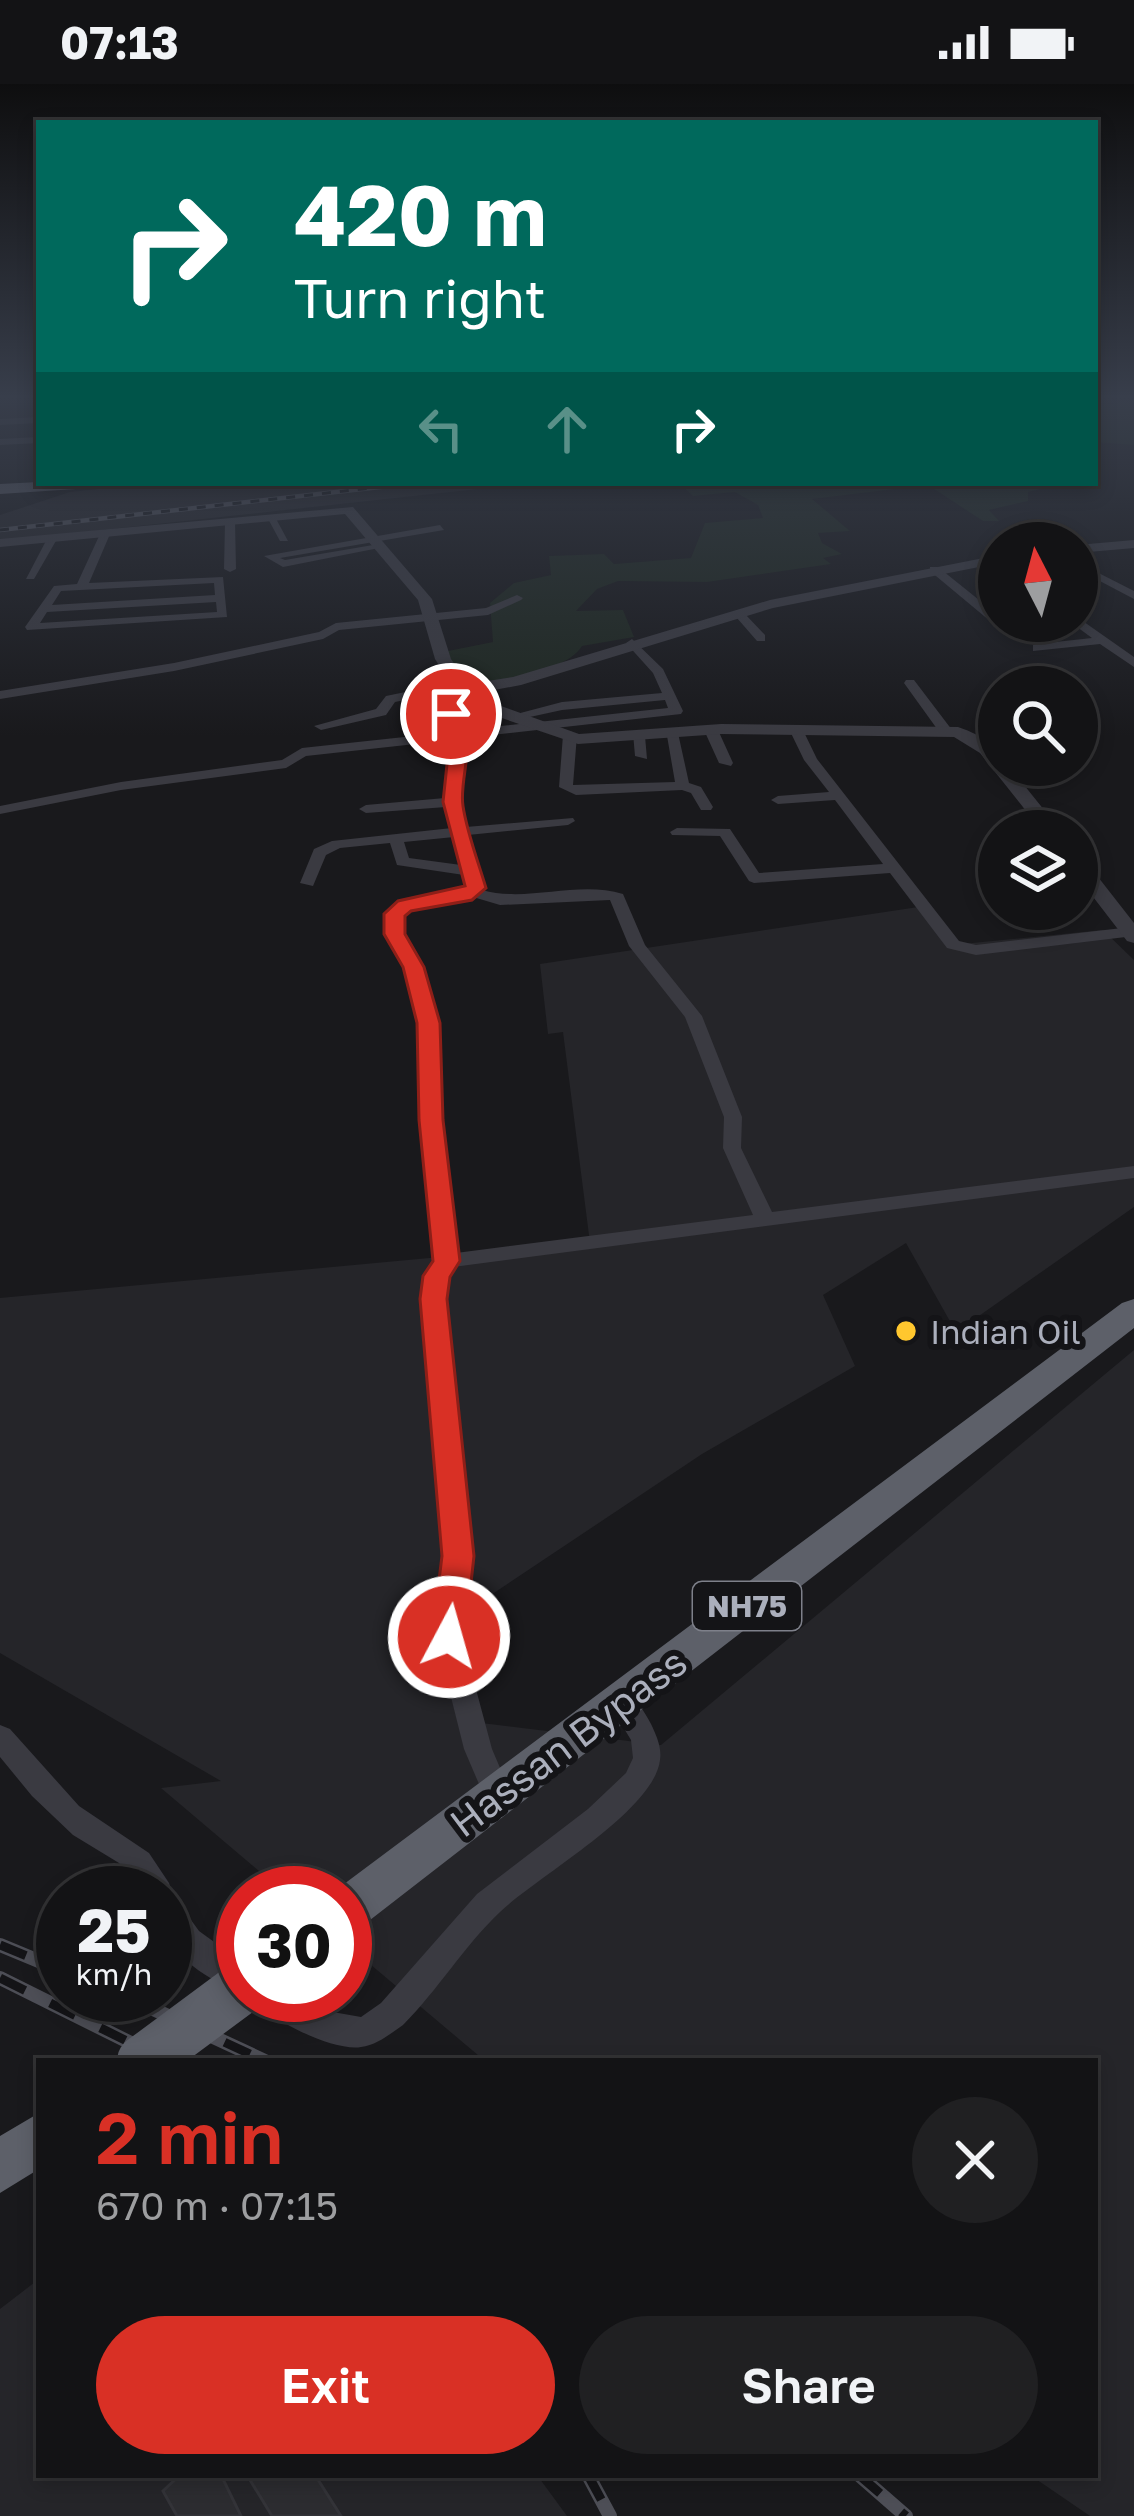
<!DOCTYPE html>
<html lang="en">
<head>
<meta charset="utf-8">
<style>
  :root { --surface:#131315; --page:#202022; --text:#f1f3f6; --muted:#9d9ea0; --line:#323234; --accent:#d93025 }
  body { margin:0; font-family:"Golos Text",sans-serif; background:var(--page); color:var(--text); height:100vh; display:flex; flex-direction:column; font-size:45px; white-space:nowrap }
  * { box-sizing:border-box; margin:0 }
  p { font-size:39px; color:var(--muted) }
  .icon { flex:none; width:66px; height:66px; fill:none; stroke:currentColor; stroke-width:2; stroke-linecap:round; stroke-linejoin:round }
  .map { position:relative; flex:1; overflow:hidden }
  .side { position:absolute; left:36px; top:1974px; width:1062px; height:420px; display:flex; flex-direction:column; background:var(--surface); border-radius:0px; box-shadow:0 6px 18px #0003,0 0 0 3px var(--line) }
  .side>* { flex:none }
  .guide { position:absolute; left:36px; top:36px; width:1062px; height:366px; border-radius:0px; box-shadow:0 6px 18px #0003,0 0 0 3px var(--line); background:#00695c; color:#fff; overflow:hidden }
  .needle { width:78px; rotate:354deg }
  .fabs { position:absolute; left:978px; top:438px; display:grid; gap:24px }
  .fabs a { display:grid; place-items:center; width:120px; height:120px; border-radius:50%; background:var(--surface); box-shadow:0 6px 18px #0003,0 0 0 3px var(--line); font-size:60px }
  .speed { position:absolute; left:36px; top:1782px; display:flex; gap:24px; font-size:60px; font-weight:700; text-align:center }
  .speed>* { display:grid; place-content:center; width:156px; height:156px; border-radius:50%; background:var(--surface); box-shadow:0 6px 18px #0003,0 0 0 3px var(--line); line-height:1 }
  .speed small { font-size:30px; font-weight:400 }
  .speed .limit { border:18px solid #d22; background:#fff; color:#111 }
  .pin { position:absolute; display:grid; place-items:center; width:102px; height:102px; color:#fff; margin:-51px; border:6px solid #fff; border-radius:50%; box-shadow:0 3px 12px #0007 }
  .me { position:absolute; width:132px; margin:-66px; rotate:6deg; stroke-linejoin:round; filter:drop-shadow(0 0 9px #0008) }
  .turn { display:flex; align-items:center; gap:42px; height:252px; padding:0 60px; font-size:54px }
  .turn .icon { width:156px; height:156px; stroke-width:2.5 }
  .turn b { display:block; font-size:84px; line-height:102px }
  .lanes { display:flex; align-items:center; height:114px; padding:0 60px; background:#0003; justify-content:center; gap:60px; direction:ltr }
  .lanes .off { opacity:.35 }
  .round { display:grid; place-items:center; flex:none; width:126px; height:126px; border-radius:63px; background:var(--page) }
  .overview { display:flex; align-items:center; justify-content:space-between; height:204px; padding:0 60px }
  h1 { font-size:72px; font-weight:600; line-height:90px; color:var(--accent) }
  .cta { display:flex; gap:24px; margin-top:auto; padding:24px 60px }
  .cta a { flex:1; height:138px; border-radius:72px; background:var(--accent); color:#fff; font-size:48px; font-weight:600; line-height:138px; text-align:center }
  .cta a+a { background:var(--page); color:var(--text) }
  .status { display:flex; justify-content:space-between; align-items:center; height:84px; padding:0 60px; background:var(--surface); direction:ltr }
  .status svg { height:33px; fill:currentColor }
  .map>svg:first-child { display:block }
  .built { fill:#252529 }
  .green { fill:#1e2720 }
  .building { fill:#2c2c30; stroke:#333338; stroke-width:3 }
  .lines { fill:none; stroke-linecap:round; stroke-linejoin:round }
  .minor { fill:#3a3a41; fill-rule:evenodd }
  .tertiary { fill:#3a3a41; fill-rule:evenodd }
  .primary { fill:#555760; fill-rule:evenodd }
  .trunk { fill:#5d6069; fill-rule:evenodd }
  .rail-far1-casing { stroke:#4d4e56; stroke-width:4.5 }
  .rail-casing { stroke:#4d4e56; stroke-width:14 }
  .rail-far1 { stroke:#141417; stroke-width:3; stroke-dasharray:9; stroke-linecap:butt }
  .rail { stroke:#141417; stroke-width:9; stroke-dasharray:28; stroke-linecap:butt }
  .trunk-bridge { stroke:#5d6069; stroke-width:52 }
  .route { fill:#d93025; stroke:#8d1f18; stroke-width:3 }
  .poi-dot { fill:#ffc72e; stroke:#141417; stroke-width:4.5 }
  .labels { text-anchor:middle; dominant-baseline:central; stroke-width:12; stroke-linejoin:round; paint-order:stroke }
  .shield { fill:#141417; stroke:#7e808a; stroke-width:3 }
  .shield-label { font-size:30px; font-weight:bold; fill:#abafbc }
  .poi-label { font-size:33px; fill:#abafbc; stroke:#141417; text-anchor:start }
  .near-street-label { font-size:39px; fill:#abafbc; stroke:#141417 }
</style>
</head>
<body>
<div class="status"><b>07:13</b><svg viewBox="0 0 49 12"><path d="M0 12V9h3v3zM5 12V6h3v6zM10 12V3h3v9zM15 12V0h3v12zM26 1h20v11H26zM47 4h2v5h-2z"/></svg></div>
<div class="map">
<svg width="1134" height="2432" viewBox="0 0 1134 2432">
  <rect width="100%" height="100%" fill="#19191c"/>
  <path class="built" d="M156,399H534L0,457V431L70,408Z
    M925,822L952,861L1103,846L1134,876V1123L956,1248L906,1159L823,1211L855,1282L702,1370L449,1539L465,1637L661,1661L1134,1266V2432H1090L1030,2391H1095V1977H485L345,1859V1809H285L161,1704L221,1697L0,1569V1214L590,1159L563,948L548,950L540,880Z
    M39,2195V2391H537L567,2432H0V2225Z"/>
  <path class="green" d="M1134,317V361L1095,358V322Z
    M679,399H1038L1048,403L1028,408V417L989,426L999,437H983L928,401L812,415L850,447L818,449L822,459L842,470L823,474L831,480L707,498L618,497L597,505L576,527L623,526L634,553L582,562C567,588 496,597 466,603L449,579L448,567L493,558L490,519L514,499L551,491L549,472L604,470L614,480L691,474L705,439L763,434L758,421L735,408L693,412Z"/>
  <path class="building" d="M180,2391H221L241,2432H177L163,2407Z
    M247,2391H315L341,2432H272Z"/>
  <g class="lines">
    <path class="minor" d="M39,333V339L0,341V335Z
      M39,353V359L0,361V355Z
      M266,431H274L288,457H280Z
      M230,435L235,438L236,485L230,488L224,485L225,438Z
      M440,441L444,446L280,474L285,476L379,460L384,463L283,483L264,472Z
      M105,447L110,450L89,499L223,493L227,533L27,546L25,543L54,502L77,500L100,450ZM214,499L215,511L52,521L61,507ZM216,518L217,528L40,539L47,528Z
      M48,453L57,455L34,495H26Z
      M1077,478L1134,507V515L1077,485Z
      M930,483H938L999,532V537L1010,541V547H1002L930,487Z
      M517,511L523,514L521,516L488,531L339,546L323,555L174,587L0,615V607L174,579L319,548L336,539L486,524Z
      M737,530H745L765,551V557H757L737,534Z
      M1077,533L1134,573V583L1100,560L1033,567V561L1037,560L1092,554L1073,540L1071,537H1077Z
      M632,555L663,585L683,627L681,630L465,654L459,718L466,743L573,734L575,737L568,741L468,751L482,806C528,819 577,796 623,810L645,861L702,932L742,1033L741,1064L772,1128L1134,1082V1094L453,1183L447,1192L444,1215L470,1472L462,1553L492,1665L512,1712L508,1721L498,1725L488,1721L464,1665L436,1553L446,1472L424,1215L427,1192L437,1177L422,1036L419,939L406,882L387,850L391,822L460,808L467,803L464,791L397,781L390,759L340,764L326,771L313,802L300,799L314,765L332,757L452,744L446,723L366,729L359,725L366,721L445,714L452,656L306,672L286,684L121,706L0,730V722L121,698L282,676L302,664L451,648L444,630L471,610L477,614L458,631L464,646L668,624L665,616L562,626L516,636L509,632L562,618L662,609L653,589L626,559ZM454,753L461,781L409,774L404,758ZM473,813L500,821L610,816L629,862L685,933L724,1033L723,1064L753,1131L456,1169L440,1036L437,939L422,882L403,850L405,828Z
      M906,596H914L952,646L950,649H940L904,599Z
      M459,597L463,598V604L395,618L386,631L321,646L314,642L376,625L386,612Z
      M791,642H801L817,675L959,857L976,861L1131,843L1134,852L976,871L947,864L890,789L754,799L749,797L720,752L672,751L670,748L677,744L730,745L759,789L883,780L835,716L778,720L771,716L778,712L829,708L804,676L789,645Z
      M706,643L718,646L733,679L731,682L719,679L704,646Z
      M666,646L678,649L689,699L701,703L713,723L711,726H701L691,709L682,706L576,711L559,703L563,651L570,647L577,651L573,701L675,698Z
      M633,649L645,652L647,675L635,672Z
      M621,1606C635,1612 644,1627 651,1640C656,1651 662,1663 660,1676C654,1727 538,1792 500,1828C464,1862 438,1906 403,1941C390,1950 377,1961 361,1963C335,1968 264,1935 254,1911H298L327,1927L361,1933L381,1919L477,1810L588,1725L626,1689L633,1674L631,1656L608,1618L612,1610Z
      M0,1641L10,1645L79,1722L149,1769L169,1799L173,1811L199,1847L243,1879V1911C221,1902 172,1874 165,1850C162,1838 165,1821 165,1809H143L119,1779L73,1751L32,1712L0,1673Z"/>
    <path class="tertiary" d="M353,423L432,515L451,575L468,600L513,593L770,516L999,471V479L773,524L521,601L478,609L493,619L579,650L721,640L958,643C976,649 999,660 999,681H1008L1061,747H1042L980,669L954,653L721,650L578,660L481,627L457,609L435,575L418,516L345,430L0,463V455Z
      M1134,456V464L1077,469V461Z
      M1077,773L1084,775L1134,839V859L1127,857L1077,792Z"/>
    <path class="primary" d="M39,398V399H99L91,404L0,410V400Z"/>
    <path class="trunk" d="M1134,1215V1244L361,1843L345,1849V1809H332L1122,1219Z
      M39,2029V2085L0,2109V2052Z"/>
    <defs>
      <path id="rail-far1" d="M0,446L416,399"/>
      <path id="rail" d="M0,1861L63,1887
        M0,1894L167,1977
        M123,1911L265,1977
        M588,2391L610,2432
        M859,2391L906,2432"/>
    </defs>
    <use href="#rail-far1" class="rail-far1-casing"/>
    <use href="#rail" class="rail-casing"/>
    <use href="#rail-far1" class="rail-far1"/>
    <use href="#rail" class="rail"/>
    <path class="trunk-bridge" d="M143,1977L243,1903"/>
  </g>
  <linearGradient id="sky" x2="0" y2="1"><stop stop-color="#0e0e0f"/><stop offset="0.48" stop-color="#383e4b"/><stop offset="1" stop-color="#383e4b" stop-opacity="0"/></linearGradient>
  <rect width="1134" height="652" fill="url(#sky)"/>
  <path class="route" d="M451,625C483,642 458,693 463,722C467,749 478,777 486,804L472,816L411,827L405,832V850L424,883L440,939L443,1036L460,1177L450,1193L447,1215L474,1472L465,1553L461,1563L449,1567L437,1563L432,1553L442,1472L420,1215L423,1192L433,1177L419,1036L417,939L403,883L384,850V830L398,817L465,802L443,718L450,652L442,630Z"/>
  <circle class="poi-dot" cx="906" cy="1247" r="12"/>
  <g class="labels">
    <rect class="shield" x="693" y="1498" width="108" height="48" rx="9"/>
    <g class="shield-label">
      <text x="747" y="1522">NH75</text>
    </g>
    <g class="poi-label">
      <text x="930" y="1247">Indian Oil</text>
    </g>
    <g class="near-street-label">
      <text transform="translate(568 1658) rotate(-37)">Hassan Bypass</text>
    </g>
  </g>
</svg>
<div class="fabs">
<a><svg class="needle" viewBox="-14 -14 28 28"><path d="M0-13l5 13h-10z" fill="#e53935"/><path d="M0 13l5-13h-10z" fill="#9d9ea0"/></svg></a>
<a><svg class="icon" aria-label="search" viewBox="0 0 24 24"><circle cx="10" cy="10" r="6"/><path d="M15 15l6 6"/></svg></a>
<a><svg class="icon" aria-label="layers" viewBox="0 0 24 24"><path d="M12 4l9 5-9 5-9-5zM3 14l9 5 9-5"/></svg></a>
</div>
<div class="speed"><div>25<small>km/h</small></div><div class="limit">30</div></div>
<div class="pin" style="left:451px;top:630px;background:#d93025"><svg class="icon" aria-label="arrive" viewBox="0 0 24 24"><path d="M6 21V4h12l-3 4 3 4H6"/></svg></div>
<svg class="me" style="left:449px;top:1553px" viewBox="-20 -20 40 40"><circle r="17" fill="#d93025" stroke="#fff" stroke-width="3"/><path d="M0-11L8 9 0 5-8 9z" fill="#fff"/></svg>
<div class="guide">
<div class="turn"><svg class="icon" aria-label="right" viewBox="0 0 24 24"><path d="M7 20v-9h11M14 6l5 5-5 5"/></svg><div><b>420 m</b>Turn right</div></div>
<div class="lanes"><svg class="icon off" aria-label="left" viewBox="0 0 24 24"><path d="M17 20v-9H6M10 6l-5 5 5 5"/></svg><svg class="icon off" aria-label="ahead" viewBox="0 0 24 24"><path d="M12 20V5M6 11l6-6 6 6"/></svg><svg class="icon" aria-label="right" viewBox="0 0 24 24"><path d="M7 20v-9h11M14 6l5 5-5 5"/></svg></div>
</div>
<section class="side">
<div class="overview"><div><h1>2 min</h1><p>670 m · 07:15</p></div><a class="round"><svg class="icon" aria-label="close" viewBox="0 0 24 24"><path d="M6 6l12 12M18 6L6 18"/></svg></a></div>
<div class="cta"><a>Exit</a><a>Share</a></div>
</section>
</div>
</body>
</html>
